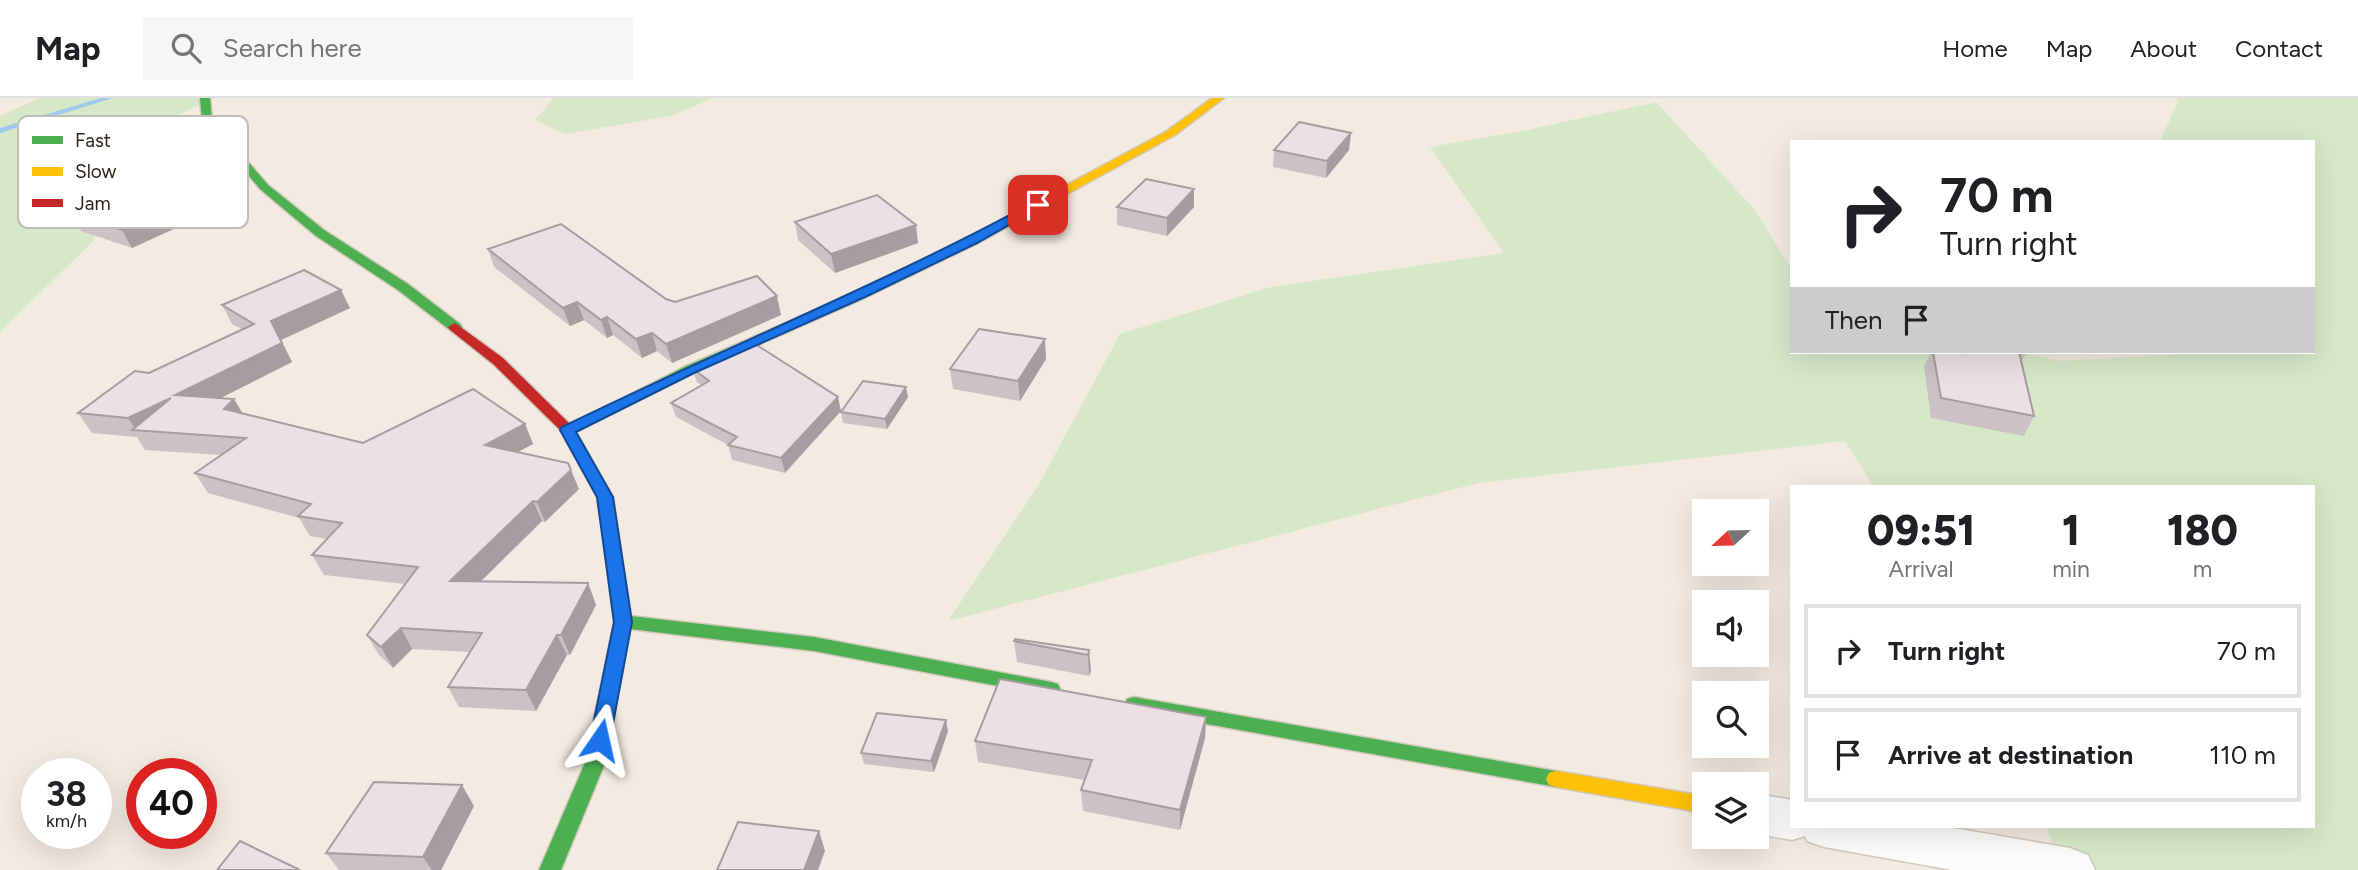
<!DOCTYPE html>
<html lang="en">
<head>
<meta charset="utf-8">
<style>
  :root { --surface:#fff; --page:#f6f6f6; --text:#202124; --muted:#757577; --line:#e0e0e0 }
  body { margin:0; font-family:Figtree,sans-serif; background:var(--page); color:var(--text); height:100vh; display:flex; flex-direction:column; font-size:26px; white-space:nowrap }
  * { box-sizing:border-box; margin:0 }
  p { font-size:23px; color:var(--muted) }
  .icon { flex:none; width:38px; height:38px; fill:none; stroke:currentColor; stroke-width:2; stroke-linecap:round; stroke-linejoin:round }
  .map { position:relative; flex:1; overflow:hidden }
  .sheet { position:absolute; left:1790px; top:387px; width:525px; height:343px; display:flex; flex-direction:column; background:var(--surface); border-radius:0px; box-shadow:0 7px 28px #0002 }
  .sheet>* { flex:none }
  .hud { position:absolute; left:1790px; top:42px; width:525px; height:214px; border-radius:0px; box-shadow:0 7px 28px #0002; background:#fff; color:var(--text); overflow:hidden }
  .needle { width:46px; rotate:248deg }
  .buttons { position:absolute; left:1692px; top:401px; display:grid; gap:14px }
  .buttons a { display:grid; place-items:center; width:77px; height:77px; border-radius:0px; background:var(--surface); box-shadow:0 7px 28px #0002; font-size:35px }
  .speed { position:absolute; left:21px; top:660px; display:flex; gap:14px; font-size:35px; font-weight:700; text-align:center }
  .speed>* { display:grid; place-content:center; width:91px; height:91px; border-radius:50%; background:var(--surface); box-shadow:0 7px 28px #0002; line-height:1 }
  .speed small { font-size:18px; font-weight:400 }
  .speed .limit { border:10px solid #d22; background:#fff; color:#111 }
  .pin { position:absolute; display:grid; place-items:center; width:60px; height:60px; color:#fff; margin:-30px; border-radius:14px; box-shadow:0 4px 10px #0006 }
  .me { position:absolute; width:77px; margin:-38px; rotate:11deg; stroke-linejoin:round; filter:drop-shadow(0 0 5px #0008) }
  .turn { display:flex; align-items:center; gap:24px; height:147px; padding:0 35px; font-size:32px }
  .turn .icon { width:91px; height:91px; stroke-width:2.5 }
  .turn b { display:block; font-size:49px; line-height:60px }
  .then { display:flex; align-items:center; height:66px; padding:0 35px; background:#0003; gap:14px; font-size:26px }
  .eta { display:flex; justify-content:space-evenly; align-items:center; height:119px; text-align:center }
  .eta b { font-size:42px; font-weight:800; line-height:49px }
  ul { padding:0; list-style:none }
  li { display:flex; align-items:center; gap:21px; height:94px; margin:0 14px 10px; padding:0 21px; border:4px solid var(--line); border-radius:0px }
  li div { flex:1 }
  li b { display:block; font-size:26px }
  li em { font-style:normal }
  header { display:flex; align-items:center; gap:42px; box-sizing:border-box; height:98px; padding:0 35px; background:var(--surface); border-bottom:2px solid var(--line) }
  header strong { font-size:33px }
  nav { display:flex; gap:38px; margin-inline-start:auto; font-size:24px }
  .search { width:490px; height:63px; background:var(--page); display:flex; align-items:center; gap:18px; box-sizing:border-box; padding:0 24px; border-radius:0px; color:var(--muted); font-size:26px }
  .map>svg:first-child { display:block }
  .green { fill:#d7e8c9 }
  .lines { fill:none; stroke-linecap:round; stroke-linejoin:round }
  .stream { fill:#9fcaee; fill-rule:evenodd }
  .street-casing { stroke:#d1c8be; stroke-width:3 }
  .fast-casing { stroke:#d1c8be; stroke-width:3 }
  .slow-casing { stroke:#d1c8be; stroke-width:3 }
  .jam-casing { stroke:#d1c8be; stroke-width:3 }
  .street { fill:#fdfcfa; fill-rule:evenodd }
  .fast { fill:#4caf50; fill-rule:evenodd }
  .slow { fill:#ffc107; fill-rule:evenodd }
  .jam { fill:#c62828; fill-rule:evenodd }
  .wall { fill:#cbc1c6 }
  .shaded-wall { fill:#a59da1 }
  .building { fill:#ece0e6; stroke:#a59da1; stroke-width:2 }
  .route { fill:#1a73e8; stroke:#114b97; stroke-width:2 }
  .key { fill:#fff; stroke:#c1beba; stroke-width:2 }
  .key-label { font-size:19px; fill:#2f251a }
</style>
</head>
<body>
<header>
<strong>Map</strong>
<div class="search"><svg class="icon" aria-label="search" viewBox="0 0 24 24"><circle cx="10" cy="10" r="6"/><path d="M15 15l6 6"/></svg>Search here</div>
<nav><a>Home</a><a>Map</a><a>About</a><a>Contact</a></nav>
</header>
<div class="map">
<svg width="2358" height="772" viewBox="0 0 2358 772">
  <rect width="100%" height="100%" fill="#f3eae1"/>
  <path class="green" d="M39,0H215L155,28L126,49L111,73L93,143L0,234V18Z
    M554,0H714L671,18L565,36L535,22Z
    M2176,0H2358V772H2061L2046,728H2314V388H1873L1845,343L1478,385L948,523L1038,388L1120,236L1271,189L1504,155L1430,49L1527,32L1656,4L1754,111L1792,172V254H2020L2060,263L2222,254H2314V44H2160L2178,3Z"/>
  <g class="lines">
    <path class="stream" d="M101,0H113L0,35V30Z"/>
    <defs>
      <path id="street" d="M1757,696L1792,702V728H1942L2070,750L2088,757L2095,772H1952L1824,749L1807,743L1805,738L1792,742L1757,736Z"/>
      <path id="fast" d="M200,0H210L212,22L268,87L324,132L408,186L460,226L462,229L460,232H450L398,192L316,138L260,91L202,22Z
        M853,196L860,200L858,203L694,275L573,335H563L561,332L684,269Z
        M613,447L621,453L631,518L814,539L1051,584L1058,586L1060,591L1058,596L1051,598L814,553L630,531L605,665L561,772H539L585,665L614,524L605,453Z
        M1134,599L1556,673L1563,675L1566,681L1563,687L1556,689L1134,613L1127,611L1125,606L1127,601Z"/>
      <path id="slow" d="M1212,0H1224L1175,37L976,146L858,203L853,204L846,200L968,140L1167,33Z
        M1556,673L1704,698V715L1556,689L1549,687L1546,681L1549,675Z"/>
      <path id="jam" d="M455,225L503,260L573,329L613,399L621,453L619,457H607L605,453L597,399L562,334L493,266L450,232L448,229Z"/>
    </defs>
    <use href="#street" class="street-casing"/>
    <use href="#fast" class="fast-casing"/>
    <use href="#slow" class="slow-casing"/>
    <use href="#jam" class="jam-casing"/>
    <use href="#street" class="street"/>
    <use href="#fast" class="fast"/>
    <use href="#slow" class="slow"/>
    <use href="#jam" class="jam"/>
  </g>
  <path class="wall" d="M1274,52H1349L1326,80L1273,69Z
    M1194,91V109L1167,138L1117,127V109Z
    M181,105L191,123L132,150L81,133L70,115Z
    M795,124L918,145L835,175L798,142Z
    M488,151L675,204L781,217L672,265L657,253L642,260L613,237L607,240L584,222L570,228L494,169Z
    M222,207L350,210L281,242L292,264L220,300L242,315L363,345L525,326L533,346L517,354L579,391L545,424L542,423L481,483L588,485L596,507L570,557H567L536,613L459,609L448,589L470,554L412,551L393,570L379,557L367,537L405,486L324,477L312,457L327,441L310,438L299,420L208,395L195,375L222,357L145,352L137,339L92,335L78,315L149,275L242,231L232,226Z
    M752,244L785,375L732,362L728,347L676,319L671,305L701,287L697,284L692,270Z
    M1931,254H2027L2021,264L2034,318L2024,338L1931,320L1924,269Z
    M1046,261L1020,303L953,291L950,271Z
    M908,299L887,331L843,325L841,314Z
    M1014,543L1089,552L1091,573L1089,578L1017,564Z
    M1206,619L1205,640L1180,732L1083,713L1081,692L1085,682L978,664L975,643Z
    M948,633L934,674L864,666L861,655Z
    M474,708L441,772H339L326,755Z"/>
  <path class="shaded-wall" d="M1351,35L1349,52L1326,80L1327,63Z
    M1194,91V109L1167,138V120Z
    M181,105L191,123L132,150L122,132Z
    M916,127L918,145L835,175L831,156Z
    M341,192L350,210L281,242L292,264L187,317L175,297L271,223Z
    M777,198L781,217L672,265L666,246Z
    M577,204L584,222L570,228L563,210Z
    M607,219L613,237L607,240L601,222Z
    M652,235L657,253L642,260L636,241Z
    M1045,241L1046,261L1020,303L1018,283Z
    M906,289L908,299L887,331L885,321Z
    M838,299L841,313L785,375L781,360Z
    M171,300L136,332L128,320Z
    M234,301L246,321L224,311Z
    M525,326L533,346L493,367L485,347Z
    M571,372L579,391L545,424L537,404Z
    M533,403L542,423L461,503L450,483Z
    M588,485L596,507L570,557L561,537Z
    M401,530L412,551L393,570L381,549Z
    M557,537L567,557L536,613L526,592Z
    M1089,552L1091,573L1089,578L1088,557Z
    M1206,619L1205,640L1180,732V712Z
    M946,622L948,633L934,674L931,663Z
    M462,687L474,708L441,772H432L423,759Z
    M819,733L825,753L818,772H804Z"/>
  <path class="building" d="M1299,24L1351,35L1327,63L1274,52Z
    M1146,81L1194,91L1167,120L1117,109Z
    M130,89L181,105L122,132L70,115Z
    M877,97L916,127L831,156L795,124Z
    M561,126L666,201L675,204L757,178L777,198L666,246L652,235L636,241L607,219L601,222L577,204L563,210L488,151Z
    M304,172L341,192L271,223L282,245L175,297L234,301L224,311L363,345L473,291L525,326L485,347L568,365L571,372L537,404L533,403L450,483L588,485V487L561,537H557L526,592L448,589L482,535L401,530L381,549L367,537L418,469L312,457L342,425L298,418L311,406L195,375L246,340L132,332L171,300L128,320L78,315L135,273L149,275L254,226L222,207Z
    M979,231L1045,241L1018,283L950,271Z
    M752,244L838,299L781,360L728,347L737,339L671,305L709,283L692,270Z
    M1933,254H1954L1962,255V254H2019L2034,318L1941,300Z
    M863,283L906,289L885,321L841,314Z
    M1015,541L1089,552L1088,557L1014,543Z
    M1000,581L1206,619L1180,712L1081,692L1092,662L975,643Z
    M877,615L946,622L931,663L861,655Z
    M374,684L462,687L423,759L326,755Z
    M738,724L819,733L804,772H717Z
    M240,743L300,772H217Z"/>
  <path class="route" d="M1034,104L1044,107L977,145L865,199L694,275L576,334L613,399L632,524L610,642L607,647L600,649L593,647L590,642L614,524L597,399L560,332L562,329C719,252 881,187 1034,104Z"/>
  <rect x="18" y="18" width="230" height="112" rx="10" class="key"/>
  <rect x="32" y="38" width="31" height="8" fill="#4caf50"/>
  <rect x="32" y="69" width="31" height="9" fill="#ffc107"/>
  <rect x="32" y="101" width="31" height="8" fill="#c62828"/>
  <g class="key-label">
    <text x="75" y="49">Fast</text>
    <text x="75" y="80">Slow</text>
    <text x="75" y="112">Jam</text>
  </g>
</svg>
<div class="buttons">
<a><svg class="needle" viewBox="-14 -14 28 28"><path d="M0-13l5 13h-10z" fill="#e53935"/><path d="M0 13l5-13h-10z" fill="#757577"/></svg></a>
<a><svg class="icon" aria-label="sound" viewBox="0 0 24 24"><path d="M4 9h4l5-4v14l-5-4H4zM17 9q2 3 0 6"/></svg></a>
<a><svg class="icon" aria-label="search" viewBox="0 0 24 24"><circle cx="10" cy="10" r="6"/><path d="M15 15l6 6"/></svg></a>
<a><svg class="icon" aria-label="layers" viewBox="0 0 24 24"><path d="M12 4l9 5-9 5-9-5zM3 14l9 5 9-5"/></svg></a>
</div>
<div class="speed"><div>38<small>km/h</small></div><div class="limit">40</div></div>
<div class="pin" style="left:1038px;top:107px;background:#d93025"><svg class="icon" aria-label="arrive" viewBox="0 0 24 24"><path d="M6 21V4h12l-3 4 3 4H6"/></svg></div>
<svg class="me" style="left:600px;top:642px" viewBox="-20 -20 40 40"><path d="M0-17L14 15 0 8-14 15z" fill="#1a73e8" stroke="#fff" stroke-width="4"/></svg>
<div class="hud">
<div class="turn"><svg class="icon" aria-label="right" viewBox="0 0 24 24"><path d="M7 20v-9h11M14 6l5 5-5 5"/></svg><div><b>70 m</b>Turn right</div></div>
<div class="then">Then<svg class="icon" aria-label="arrive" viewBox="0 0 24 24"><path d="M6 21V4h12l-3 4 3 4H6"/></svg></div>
</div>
<section class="sheet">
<div class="eta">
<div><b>09:51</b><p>Arrival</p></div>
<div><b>1</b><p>min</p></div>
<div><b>180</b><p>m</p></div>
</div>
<ul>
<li><svg class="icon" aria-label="right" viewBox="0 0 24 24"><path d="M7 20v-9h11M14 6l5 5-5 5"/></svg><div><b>Turn right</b></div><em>70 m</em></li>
<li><svg class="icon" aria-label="arrive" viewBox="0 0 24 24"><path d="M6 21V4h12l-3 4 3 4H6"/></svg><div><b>Arrive at destination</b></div><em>110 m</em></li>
</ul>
</section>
</div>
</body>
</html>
